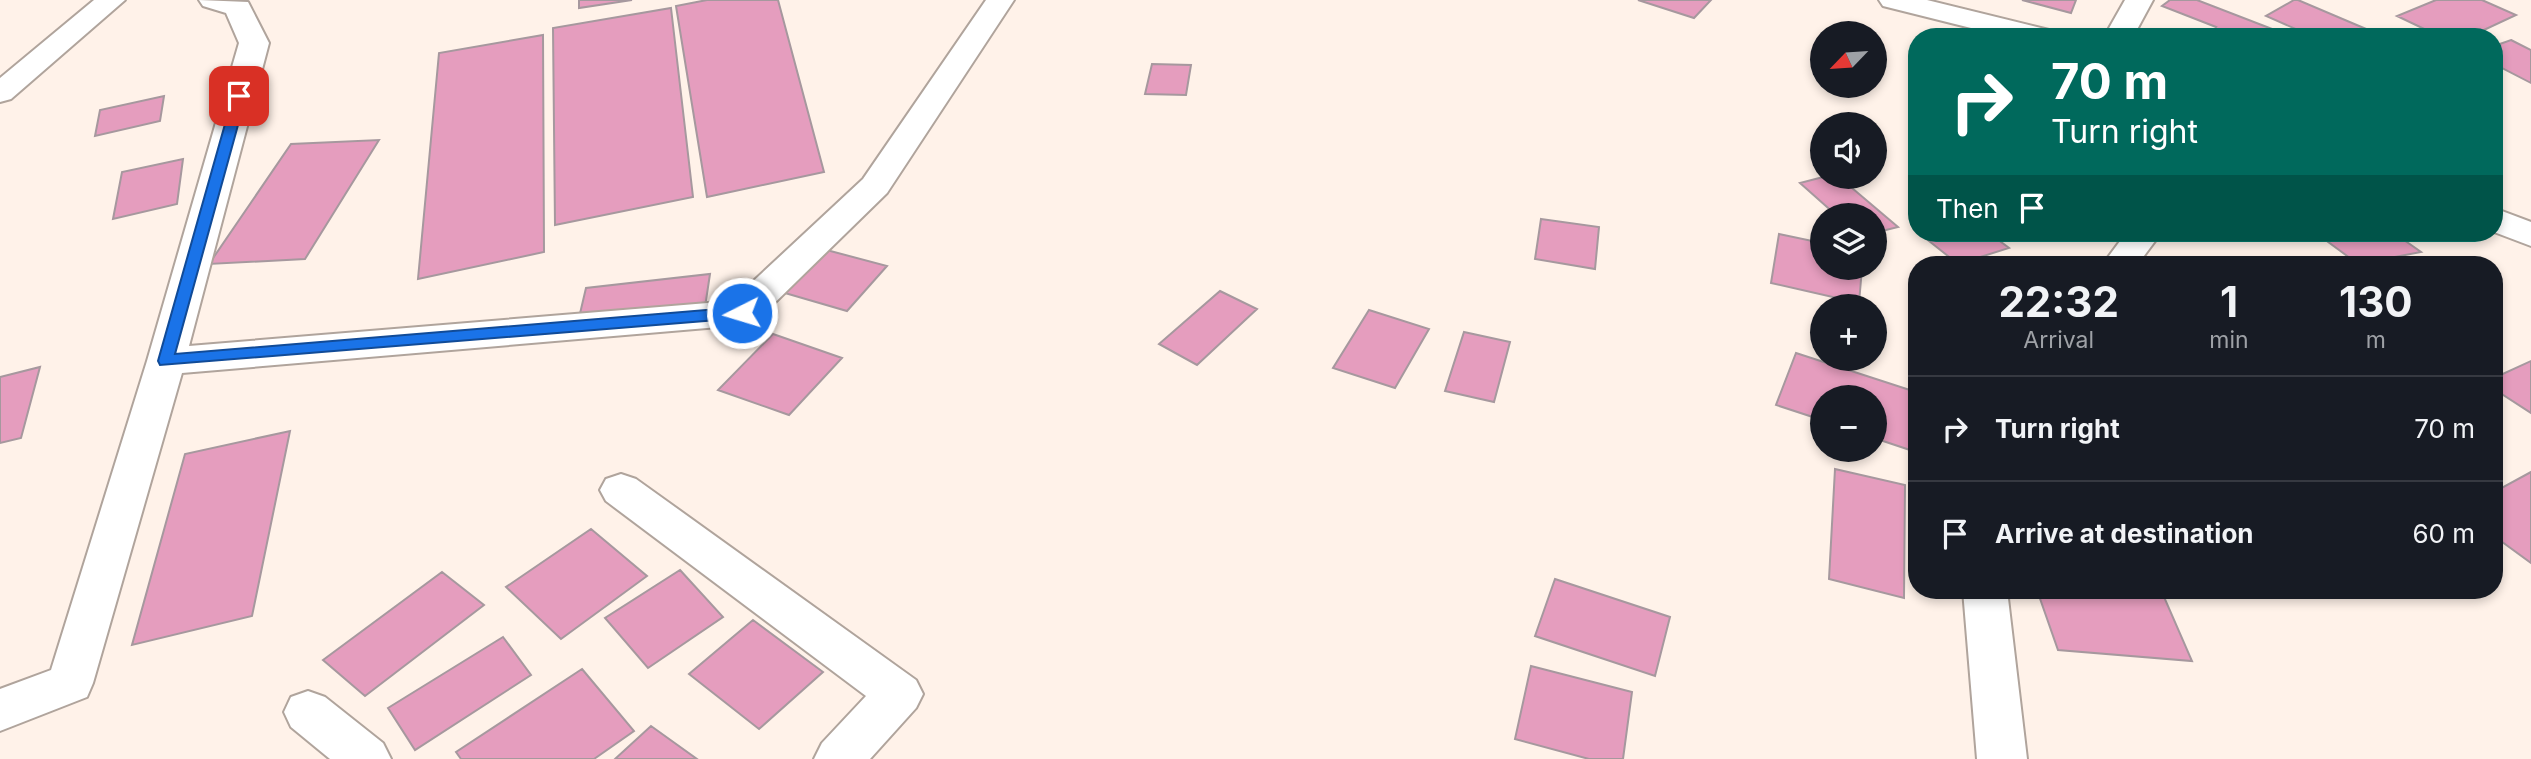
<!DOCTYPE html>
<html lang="en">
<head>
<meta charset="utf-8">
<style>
  :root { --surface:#171b24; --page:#242831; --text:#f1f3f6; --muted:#9ea1a6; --line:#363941 }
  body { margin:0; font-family:Inter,sans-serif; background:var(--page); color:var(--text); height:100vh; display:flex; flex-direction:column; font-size:26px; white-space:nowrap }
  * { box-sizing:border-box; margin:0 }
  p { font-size:23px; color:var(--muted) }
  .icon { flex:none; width:38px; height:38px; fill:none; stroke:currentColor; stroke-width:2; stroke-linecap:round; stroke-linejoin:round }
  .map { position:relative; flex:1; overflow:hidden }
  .panel { position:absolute; left:1908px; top:256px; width:595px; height:343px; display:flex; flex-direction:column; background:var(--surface); border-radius:28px; box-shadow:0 4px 10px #0003 }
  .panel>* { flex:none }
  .guide { position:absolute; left:1908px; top:28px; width:595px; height:214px; border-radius:28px; box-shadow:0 4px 10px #0003; background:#00695c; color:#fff; overflow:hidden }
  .needle { width:46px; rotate:245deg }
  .fabs { position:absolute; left:1810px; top:21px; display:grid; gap:14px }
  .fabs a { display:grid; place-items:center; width:77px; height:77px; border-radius:50%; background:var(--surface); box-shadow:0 4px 10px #0003; font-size:35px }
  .pin { position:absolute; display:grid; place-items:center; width:60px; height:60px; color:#fff; margin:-30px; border-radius:14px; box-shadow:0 4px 10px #0006 }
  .me { position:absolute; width:77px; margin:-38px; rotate:265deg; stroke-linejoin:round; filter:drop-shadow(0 0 5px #0008) }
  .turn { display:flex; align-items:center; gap:24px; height:147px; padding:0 28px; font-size:32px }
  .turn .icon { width:91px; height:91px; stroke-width:2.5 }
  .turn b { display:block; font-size:49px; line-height:60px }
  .then { display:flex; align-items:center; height:66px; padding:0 28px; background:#0003; gap:14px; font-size:26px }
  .eta { display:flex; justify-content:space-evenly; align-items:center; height:119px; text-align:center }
  .eta b { font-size:42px; font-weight:700; line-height:49px }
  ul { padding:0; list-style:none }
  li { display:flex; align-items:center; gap:21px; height:105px; padding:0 28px; border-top:2px solid var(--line) }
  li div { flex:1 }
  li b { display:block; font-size:26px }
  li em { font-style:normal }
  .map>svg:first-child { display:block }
  .building { fill:#e59dbe; stroke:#a6989e; stroke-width:2 }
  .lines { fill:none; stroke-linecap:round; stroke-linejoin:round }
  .minor-casing { stroke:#b0a49c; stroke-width:4 }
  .minor { fill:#fff; fill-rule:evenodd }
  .route { fill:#1a73e8; stroke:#114b97; stroke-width:2 }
</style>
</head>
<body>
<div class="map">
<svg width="2531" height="759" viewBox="0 0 2531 759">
  <rect width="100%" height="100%" fill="#fff2e9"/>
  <path class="building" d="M579,0H632L579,8Z
    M707,0H778L824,172L707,197L676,6Z
    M1638,0H1711L1694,18Z
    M2022,0H2076L2071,13Z
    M2170,0H2197L2293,37H2206L2216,27L2162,6Z
    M2294,0H2298L2385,37H2314L2266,16Z
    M2436,0H2482L2516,15L2469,37H2441L2397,16Z
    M671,8L693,197L555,225L553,28Z
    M543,35L544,252L418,279L439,53Z
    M2511,40L2531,50V83L2494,64V46Z
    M1152,64L1191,65L1186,95L1145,94Z
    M164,96L160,121L95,136L100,110Z
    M379,140L305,259L209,264L291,144Z
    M183,159L177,204L113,219L122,172Z
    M1823,177H1839L1898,227L1874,233V215H1836L1800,183Z
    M1541,219L1599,227L1595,269L1535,259Z
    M1919,233H1989L2009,248L1958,264Z
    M2316,233H2394L2421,252L2358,264Z
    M1779,234L1822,243V268H1862L1859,303L1771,283Z
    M819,248L887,266L847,311L778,291Z
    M710,274L705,307L578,322L586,288Z
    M1220,291L1257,309L1197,365L1159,344Z
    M1369,310L1429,329L1395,388L1333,368Z
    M1464,332L1510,342L1494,402L1445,391Z
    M773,334L842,358L789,415L718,390Z
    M1796,353L1916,392V452L1874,438V397H1822V420L1776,405Z
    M2531,361V413L2494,389V378Z
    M40,367L21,438L0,443V377Z
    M290,431L252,616L132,645L185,454Z
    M1835,469L1905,485L1904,598L1829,579Z
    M2531,472V563L2494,536V492Z
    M591,529L647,576L561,639L506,587Z
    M680,570L723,617L648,668L605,618Z
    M442,572L484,605L365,696L323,660Z
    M1555,579L1670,617L1655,676L1535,636Z
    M2037,590H2161L2192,661L2058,650Z
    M753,620L823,672L759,729L689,674Z
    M503,637L531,675L415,750L388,708Z
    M1531,666L1632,692L1623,759H1589L1515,739Z
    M582,669L634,731L594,759H461L456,752Z
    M651,726L697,759H615Z"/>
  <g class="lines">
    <defs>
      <path id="minor" d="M94,0H125L11,99L0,102V78Z
        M199,0L248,2L269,43L189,346L732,301L863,179L986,0H1014L887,193L755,322L742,325L182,373L93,683L87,697L0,731V689L51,670L147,361L239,43L226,13L203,6Z
        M1879,0H1927L2053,31L2057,37H2007L1883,6Z
        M2125,0H2153L2133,37H2104Z
        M2494,208L2531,222V246L2494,232Z
        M2126,233H2161L2138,264H2103Z
        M621,474L636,479L916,680L923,694L916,708L870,759H814L822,743L866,696L606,501L600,490L606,479Z
        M1963,590H2007L2027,759H1977Z
        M308,691L325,697L383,743L391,759H330L291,727L284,712L291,697Z"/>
    </defs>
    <use href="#minor" class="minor-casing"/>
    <use href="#minor" class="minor"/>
  </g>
  <path class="route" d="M239,92L246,96L175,354L742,307L750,313L742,318L160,365L158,361L233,96Z"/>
</svg>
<div class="fabs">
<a><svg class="needle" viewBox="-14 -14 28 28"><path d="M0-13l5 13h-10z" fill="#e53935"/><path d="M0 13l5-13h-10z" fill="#9ea1a6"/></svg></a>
<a><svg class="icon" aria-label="sound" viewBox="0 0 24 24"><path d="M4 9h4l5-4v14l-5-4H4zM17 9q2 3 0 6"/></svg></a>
<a><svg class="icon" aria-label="layers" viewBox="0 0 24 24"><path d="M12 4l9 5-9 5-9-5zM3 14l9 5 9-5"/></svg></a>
<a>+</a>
<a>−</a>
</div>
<div class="pin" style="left:239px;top:96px;background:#d93025"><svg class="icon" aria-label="arrive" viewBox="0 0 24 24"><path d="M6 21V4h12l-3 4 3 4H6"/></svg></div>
<svg class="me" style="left:742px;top:313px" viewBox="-20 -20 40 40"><circle r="17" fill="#1a73e8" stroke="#fff" stroke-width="3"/><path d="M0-11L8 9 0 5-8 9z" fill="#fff"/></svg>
<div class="guide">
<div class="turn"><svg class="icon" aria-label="right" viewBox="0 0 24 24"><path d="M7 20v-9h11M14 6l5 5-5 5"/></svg><div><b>70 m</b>Turn right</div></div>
<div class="then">Then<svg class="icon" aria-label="arrive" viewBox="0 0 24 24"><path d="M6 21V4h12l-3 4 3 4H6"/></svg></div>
</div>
<section class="panel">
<div class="eta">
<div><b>22:32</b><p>Arrival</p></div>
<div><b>1</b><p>min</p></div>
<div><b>130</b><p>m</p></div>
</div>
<ul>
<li><svg class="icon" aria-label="right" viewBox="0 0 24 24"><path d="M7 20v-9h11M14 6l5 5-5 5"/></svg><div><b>Turn right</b></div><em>70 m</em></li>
<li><svg class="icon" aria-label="arrive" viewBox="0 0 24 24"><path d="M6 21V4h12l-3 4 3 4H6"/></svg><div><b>Arrive at destination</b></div><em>60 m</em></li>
</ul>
</section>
</div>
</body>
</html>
